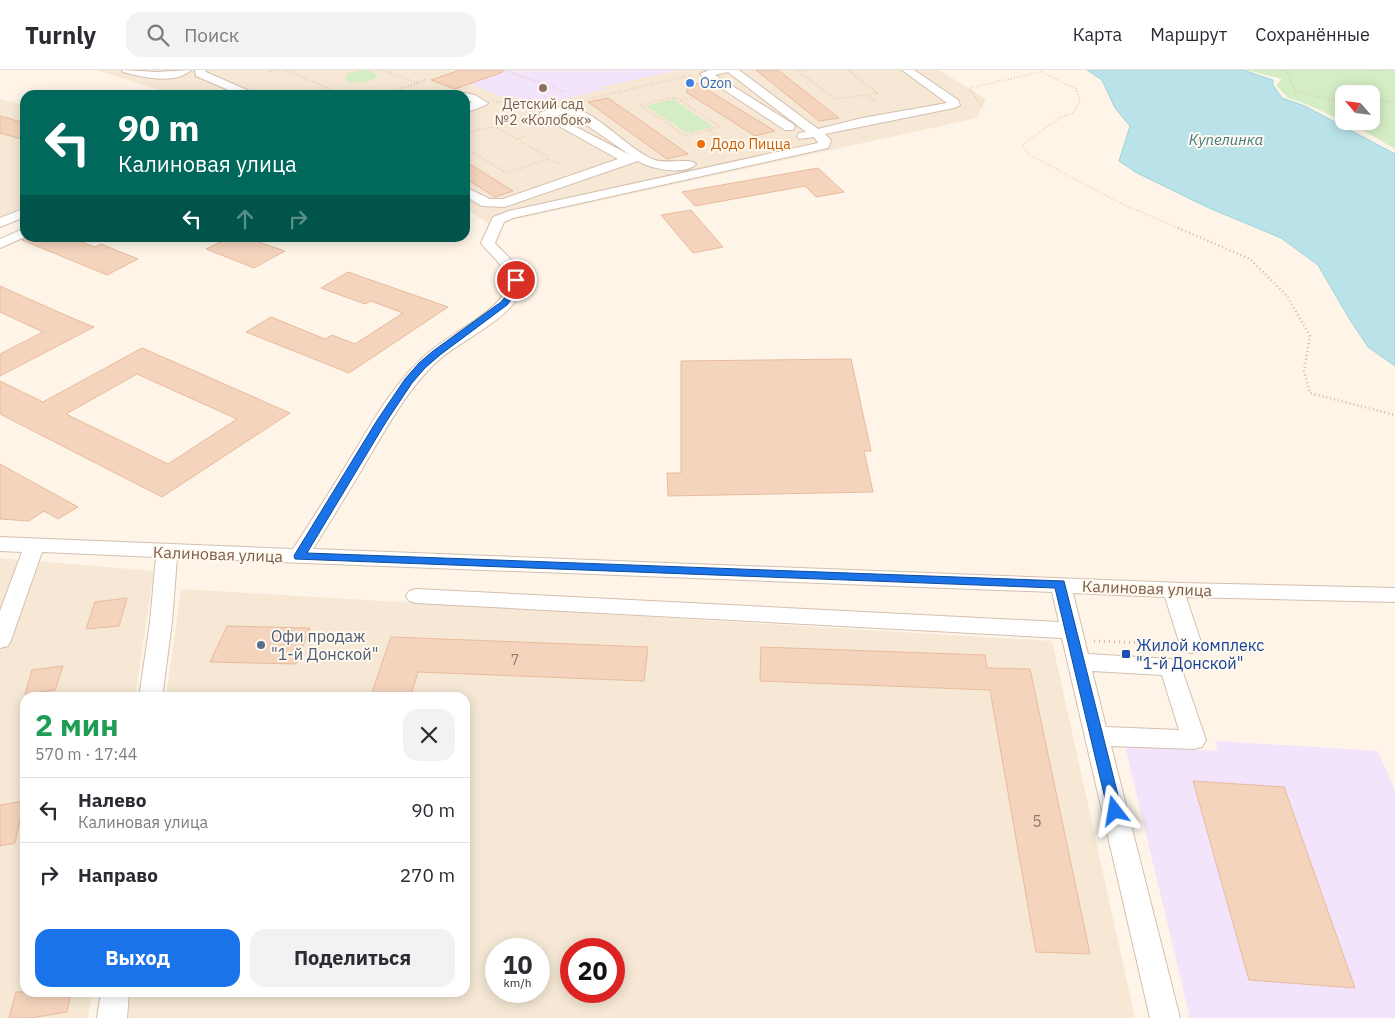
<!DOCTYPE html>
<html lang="ru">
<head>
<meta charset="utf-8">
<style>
  :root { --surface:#fff; --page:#f2f2f3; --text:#2b2b33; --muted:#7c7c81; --line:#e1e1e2; --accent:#1a73e8 }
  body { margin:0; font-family:"IBM Plex Sans",sans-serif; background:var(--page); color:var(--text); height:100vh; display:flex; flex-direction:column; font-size:19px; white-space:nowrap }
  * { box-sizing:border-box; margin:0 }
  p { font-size:16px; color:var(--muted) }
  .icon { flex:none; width:28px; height:28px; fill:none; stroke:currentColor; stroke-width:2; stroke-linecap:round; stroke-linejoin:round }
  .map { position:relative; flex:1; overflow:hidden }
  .drawer { position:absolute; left:20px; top:622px; width:450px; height:305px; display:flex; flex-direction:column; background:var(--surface); border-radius:15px; box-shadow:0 2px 12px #0003 }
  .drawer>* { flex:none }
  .banner { position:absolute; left:20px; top:20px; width:450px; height:152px; border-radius:15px; box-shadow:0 2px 12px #0003; background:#00695c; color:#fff; overflow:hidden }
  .needle { width:32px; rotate:298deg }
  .controls { position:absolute; left:1335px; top:15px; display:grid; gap:10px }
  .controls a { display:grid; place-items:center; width:45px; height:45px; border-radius:10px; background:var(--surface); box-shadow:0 2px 12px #0003; font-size:25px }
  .speed { position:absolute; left:485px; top:868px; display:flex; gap:10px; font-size:25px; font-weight:700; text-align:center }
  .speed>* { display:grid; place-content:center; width:65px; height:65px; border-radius:50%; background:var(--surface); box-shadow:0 2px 12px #0003; line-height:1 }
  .speed small { font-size:12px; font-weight:400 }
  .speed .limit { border:8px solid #d22; background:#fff; color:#111 }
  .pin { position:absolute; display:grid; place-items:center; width:42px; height:42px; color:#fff; margin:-21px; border:2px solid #fff; border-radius:50%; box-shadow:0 1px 5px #0007 }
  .me { position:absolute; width:55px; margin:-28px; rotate:346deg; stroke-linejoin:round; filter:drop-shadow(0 0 4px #0008) }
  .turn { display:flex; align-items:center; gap:18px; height:105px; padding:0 15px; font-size:22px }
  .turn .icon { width:65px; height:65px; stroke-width:2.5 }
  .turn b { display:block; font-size:35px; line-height:42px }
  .lanes { display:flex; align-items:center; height:48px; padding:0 15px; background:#0003; justify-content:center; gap:25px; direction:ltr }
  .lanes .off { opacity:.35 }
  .round { display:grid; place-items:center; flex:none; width:52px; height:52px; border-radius:15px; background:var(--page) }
  .overview { display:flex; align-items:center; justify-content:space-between; height:85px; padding:0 15px }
  h1 { font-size:30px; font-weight:800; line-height:38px; color:#1e9e55 }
  .cta { display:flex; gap:10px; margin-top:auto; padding:10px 15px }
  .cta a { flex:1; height:58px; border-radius:15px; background:var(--accent); color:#fff; font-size:20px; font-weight:800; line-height:58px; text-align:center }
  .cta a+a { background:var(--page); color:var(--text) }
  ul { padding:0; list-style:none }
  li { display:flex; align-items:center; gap:15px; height:65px; padding:0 15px; border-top:1px solid var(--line) }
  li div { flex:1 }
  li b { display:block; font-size:19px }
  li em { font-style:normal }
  header { display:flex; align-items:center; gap:30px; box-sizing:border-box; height:70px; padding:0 25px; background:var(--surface); border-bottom:1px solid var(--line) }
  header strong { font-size:24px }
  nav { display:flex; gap:28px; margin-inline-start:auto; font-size:18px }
  .search { width:350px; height:45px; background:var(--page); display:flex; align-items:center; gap:12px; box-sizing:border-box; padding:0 18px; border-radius:15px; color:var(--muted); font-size:19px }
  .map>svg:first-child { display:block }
  .residential { fill:#f6e8d5; fill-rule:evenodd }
  .education { fill:#f2e4fa }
  .green { fill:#d4edc4; fill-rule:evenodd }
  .water { fill:#bae2e9; stroke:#a0d2dc }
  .building { fill:#f5d4bd; stroke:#e9ba9c; fill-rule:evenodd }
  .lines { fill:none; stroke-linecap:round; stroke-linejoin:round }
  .minor-casing { stroke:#d4bfaf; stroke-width:2 }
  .path-far2 { stroke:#dbb7a0; stroke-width:2; stroke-dasharray:0.5 2.5; stroke-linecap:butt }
  .path-far1 { stroke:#dbb7a0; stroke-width:2.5; stroke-dasharray:1 3; stroke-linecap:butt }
  .path { stroke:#dbb7a0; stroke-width:3; stroke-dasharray:1 4; stroke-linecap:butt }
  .minor { fill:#fff; fill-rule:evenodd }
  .route { fill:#1a73e8; stroke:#114b97 }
  .shop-dot { fill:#3f7fe0; stroke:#fff9ef; stroke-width:2 }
  .education-dot { fill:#8d6e63; stroke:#fff9ef; stroke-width:2 }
  .food-dot { fill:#e8710a; stroke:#fff9ef; stroke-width:2 }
  .service-dot { fill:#5c6f8a; stroke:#fff9ef; stroke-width:2 }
  .transit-dot { fill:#1a4fb4; stroke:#fff9ef; stroke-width:2 }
  .labels { text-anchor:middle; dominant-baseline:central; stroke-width:4; stroke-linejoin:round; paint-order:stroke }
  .far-shop-label { font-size:14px; fill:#366cbe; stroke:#fff9ef; text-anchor:start }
  .far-education-label { font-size:14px; fill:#785e54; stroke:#fff9ef }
  .far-food-label { font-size:14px; fill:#c56008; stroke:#fff9ef; text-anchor:start }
  .number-label { font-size:14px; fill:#997966 }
  .far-water-label { font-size:15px; font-style:italic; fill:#3e7b87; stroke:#fff9ef }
  .street-label { font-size:16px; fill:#7a5b49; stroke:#fff9ef }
  .service-label { font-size:16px; fill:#4e5e75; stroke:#fff9ef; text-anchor:start }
  .transit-label { font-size:16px; fill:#164399; stroke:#fff9ef; text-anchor:start }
  .near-number-label { font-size:16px; fill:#997966 }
</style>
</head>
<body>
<header>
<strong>Turnly</strong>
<div class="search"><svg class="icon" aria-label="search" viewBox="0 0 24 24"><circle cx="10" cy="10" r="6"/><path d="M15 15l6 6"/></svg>Поиск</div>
<nav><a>Карта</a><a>Маршрут</a><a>Сохранённые</a></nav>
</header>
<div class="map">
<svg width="1395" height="948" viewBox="0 0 1395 948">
  <rect width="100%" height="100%" fill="#fef5e8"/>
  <path class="residential" d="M96,0H939L986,29L977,48L490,155L465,138V25H175Z
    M0,29L25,35V136L0,147Z
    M0,488L154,501L135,627L25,628V922L92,923L88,948H0Z
    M181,519L1052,571L1135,948H126V923L465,922V628L166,627ZM496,879H539V921H496ZM571,879H614V921H571Z"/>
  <path class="education" d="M460,0L554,1L679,0L601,17L606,19L534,36L516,27H503L447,5Z
    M1215,671L1378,681L1395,720V948H1190L1125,676L1218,681Z"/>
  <path class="green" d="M361,0L371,1L378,5C371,14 355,14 345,10L347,4Z
    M1246,0H1395V79L1363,60L1306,34L1288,28L1276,15L1282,9ZM1344,24H1371V51H1344Z
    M673,29L714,57L687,63L646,36Z"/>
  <path class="water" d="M1087,0H1243L1273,10V15L1282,28L1305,36L1395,84V296L1368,277L1350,250L1318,195L1281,168L1209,138L1137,103L1119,91L1130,56L1115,38L1102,10Z"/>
  <path class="building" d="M460,0H502L503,2L455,19L431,10Z
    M756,0H778L839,48L819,51Z
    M693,11L775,61L755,66L686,22Z
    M608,28L657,62L688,84L667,89L588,32Z
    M0,46L25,53V70L0,63Z
    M465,91L513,121L495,127L465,108Z
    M818,98L844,122L816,127L805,116L695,136L682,122Z
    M691,140L723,177L693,183L661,145Z
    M27,168H70L95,177L101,174L138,189L107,205L22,170Z
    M229,168H247L285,181L254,198L206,179Z
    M348,202L448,237L349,303L246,262L271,247L325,269L332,265L355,274L403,243L371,231L365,234L321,218Z
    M0,216L72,248L94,257L0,306V284L43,262L0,242Z
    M142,278L188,298L290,343L162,427L0,344V311L43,332ZM137,304L237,349L168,394L66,344Z
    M851,289L871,381H864L873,422L668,426L667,403H681V291Z
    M0,394L78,437L58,449L44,441L29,451L0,449Z
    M127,528L119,556L86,559L95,532Z
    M227,556L310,558L296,594L210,592Z
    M391,567L648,577L644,611L418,602L410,628H370Z
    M761,577L985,585L987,598L1030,599L1090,884L1036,882L990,620L760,611Z
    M63,596L55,620L25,624L32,600Z
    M1193,711L1284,717L1355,918L1249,910Z
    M24,731L15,773L0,776V735Z
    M16,922H71L67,942L30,948H9Z"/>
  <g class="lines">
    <defs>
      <path id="minor" d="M122,0L157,2L191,0C176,15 141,7 123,2Z
        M195,0H205L206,2L254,23L256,25H240L196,6Z
        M709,0H739L818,59L862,48L947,33L902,0H914L958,30L960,35L954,38L825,64L831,70L828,78L513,148L504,152L495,173C505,185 529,201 522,220C511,248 464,269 441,288C411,314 392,349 372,382C353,415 333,447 313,479L1182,513L1395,518V532L1186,527L1202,575L1199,581L1191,583L1183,581L1180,575L1165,527L1073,523L1088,584L1171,589L1179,591L1206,670L1202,677L1194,679L1111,676L1180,948H1150L1062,568L416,533L409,531L406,526L409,521L416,519L1059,552L1052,522L177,488L172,552L162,628H139L150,552L156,487L42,482L11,570L8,576L0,578V541L22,482L0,481V467L293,479C315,445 336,412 356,379C377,344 398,308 429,282C448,266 497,241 506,220C515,202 490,186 481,173L493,147L509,141L818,73L814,67L799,69L797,66L799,63L806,62L728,2L715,5L793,54L795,57L793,60H785L700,4ZM1092,601L1162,605L1179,660L1106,657Z
        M465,23L475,25L488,33L486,35L465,43V35L472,32L465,29V25H460Z
        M567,35C600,44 623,75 652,89C665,95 690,87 696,94C686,106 650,99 638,91L504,137L482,136L465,126V117L490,129H503L618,89L539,45L541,42ZM566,43L585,54L630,85L555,46Z
        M25,138V147L0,157V148Z
        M25,158V167L0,178V169Z
        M101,922H129L127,948H97Z"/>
    </defs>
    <use href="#minor" class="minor-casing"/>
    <path class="path-far2" d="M285,0L344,25
      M383,0L417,13L383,25
      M504,0L565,22
      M797,0L835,29L877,23L848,0
      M1038,0L1076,19L1080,31L1073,43L1059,48L1026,72L1023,76L1030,85L1122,134L1181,159
      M1286,0L1296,22L1344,32
      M1370,0H1380
      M268,2L275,0
      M417,13L428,9
      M867,26L876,32
      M669,28H677L720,57L686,66L640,35Z
      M681,30L694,27
      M1371,30L1395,32
      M496,32H511L533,41
      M584,32L588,29L692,5
      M984,39L969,18L1040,2
      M709,61L716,65
      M465,64L489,57L498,58L548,87V89L507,103L465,78
      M517,69L528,65
      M728,73L740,81
      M548,89L564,95"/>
    <path class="path-far1" d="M1178,158L1250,189L1287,226L1310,266L1304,301L1310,323L1395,345"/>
    <path class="path" d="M1094,571L1172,574"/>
    <use href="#minor" class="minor"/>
  </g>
  <path class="route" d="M513,208L521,210L518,221L507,235L440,285L425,298L412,313L386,352L307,483L1064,511L1122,741L1120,745L1115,747L1110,745L1108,741L1055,518L295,489L294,486L295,484L376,352L405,309L419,293L433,281L501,232L510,221Z"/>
  <circle class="shop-dot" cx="690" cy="13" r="5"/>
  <circle class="education-dot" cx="543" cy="18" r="5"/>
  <circle class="food-dot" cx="701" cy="74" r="5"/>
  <circle class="service-dot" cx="261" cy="575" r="5"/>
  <rect class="transit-dot" x="1121" y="579" width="10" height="10" rx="2.5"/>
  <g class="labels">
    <g class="far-shop-label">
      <text x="700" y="13">Ozon</text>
    </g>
    <g class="far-education-label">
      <text x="543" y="34">Детский сад<tspan x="543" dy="16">№2 «Колобок»</tspan></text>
    </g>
    <g class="far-food-label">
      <text x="711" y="74">Додо Пицца</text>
    </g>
    <g class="number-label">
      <text x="515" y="590">7</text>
    </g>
    <g class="far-water-label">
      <text x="1226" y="69">Купелинка</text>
    </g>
    <g class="street-label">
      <text transform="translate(218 484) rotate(2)">Калиновая улица</text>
      <text transform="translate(1147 518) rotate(2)">Калиновая улица</text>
    </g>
    <g class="service-label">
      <text x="271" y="566">Офи продаж<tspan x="271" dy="18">"1-й Донской"</tspan></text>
    </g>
    <g class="transit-label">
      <text x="1136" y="575">Жилой комплекс<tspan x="1136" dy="18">"1-й Донской"</tspan></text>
    </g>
    <g class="near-number-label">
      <text x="1037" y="751">5</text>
    </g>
  </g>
</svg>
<div class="controls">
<a><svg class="needle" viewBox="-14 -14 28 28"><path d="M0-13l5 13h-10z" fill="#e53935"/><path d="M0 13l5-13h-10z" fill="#7c7c81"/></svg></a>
</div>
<div class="speed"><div>10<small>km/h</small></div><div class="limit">20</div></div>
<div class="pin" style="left:516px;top:210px;background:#d93025"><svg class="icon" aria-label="arrive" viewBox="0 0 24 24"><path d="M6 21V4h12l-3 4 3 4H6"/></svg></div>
<svg class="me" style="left:1115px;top:741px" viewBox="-20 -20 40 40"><path d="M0-17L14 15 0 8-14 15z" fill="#1a73e8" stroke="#fff" stroke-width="4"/></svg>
<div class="banner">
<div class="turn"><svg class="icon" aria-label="left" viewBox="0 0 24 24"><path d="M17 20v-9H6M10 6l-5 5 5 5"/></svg><div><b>90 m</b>Калиновая улица</div></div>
<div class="lanes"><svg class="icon" aria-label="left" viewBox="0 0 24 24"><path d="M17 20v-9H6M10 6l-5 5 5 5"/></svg><svg class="icon off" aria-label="ahead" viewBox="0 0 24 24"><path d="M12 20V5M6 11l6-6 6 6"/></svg><svg class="icon off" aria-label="right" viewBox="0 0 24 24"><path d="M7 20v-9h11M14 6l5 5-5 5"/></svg></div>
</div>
<section class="drawer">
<div class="overview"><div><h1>2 мин</h1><p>570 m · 17:44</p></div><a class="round"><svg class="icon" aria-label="close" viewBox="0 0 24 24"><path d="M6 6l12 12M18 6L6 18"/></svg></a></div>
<ul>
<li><svg class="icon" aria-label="left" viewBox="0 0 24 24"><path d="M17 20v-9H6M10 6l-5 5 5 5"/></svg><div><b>Налево</b><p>Калиновая улица</p></div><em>90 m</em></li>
<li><svg class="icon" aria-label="right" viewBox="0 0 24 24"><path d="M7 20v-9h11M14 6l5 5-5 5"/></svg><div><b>Направо</b></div><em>270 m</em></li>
</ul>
<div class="cta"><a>Выход</a><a>Поделиться</a></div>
</section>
</div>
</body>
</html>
